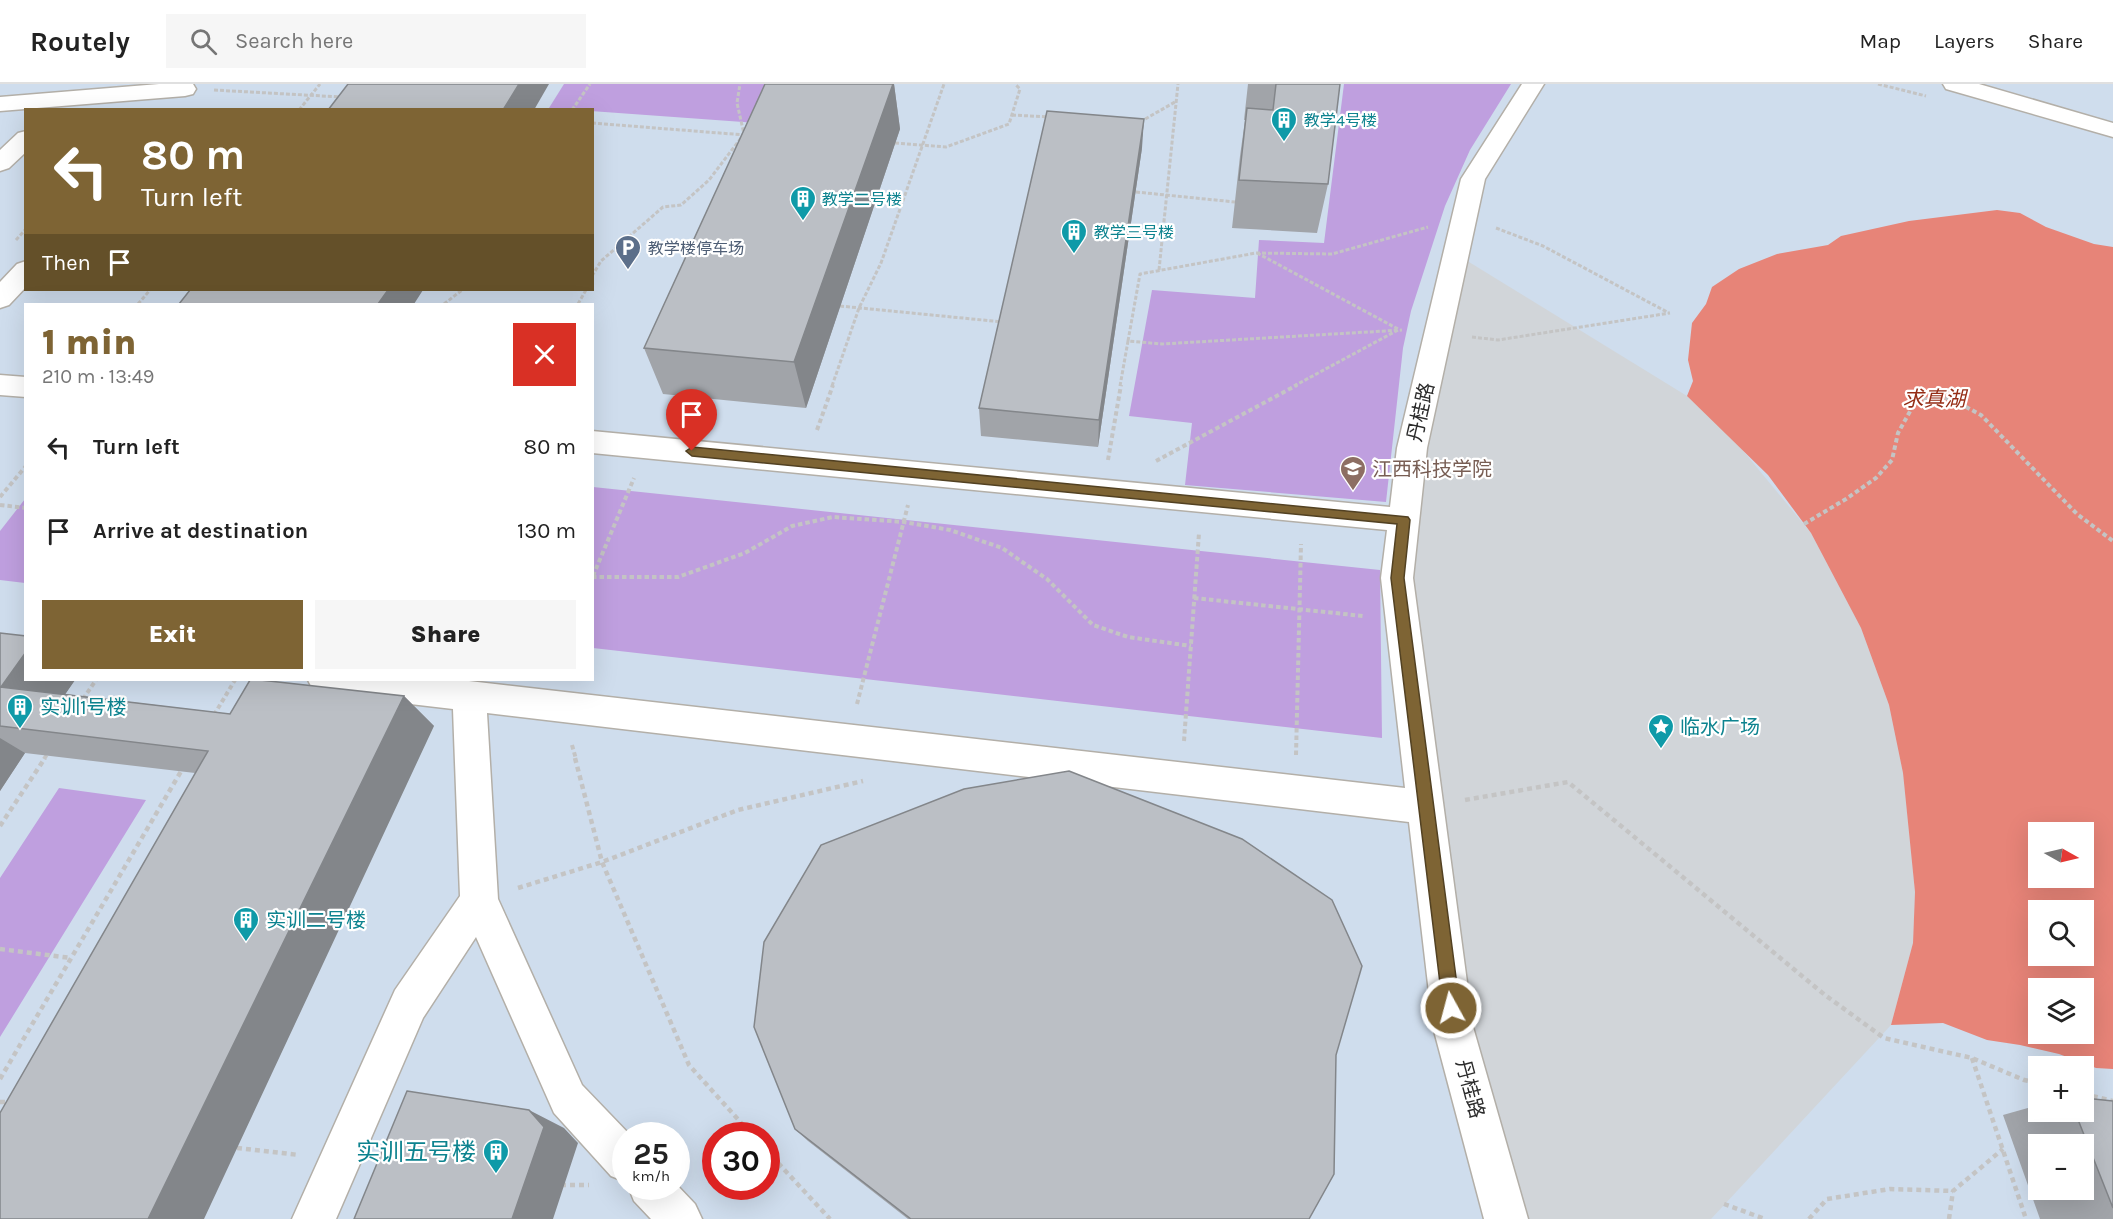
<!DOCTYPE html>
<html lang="en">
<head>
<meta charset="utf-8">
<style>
  :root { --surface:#fff; --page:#f6f6f6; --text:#222; --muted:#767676; --line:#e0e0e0; --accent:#7e6434 }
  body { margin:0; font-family:Karla,"Noto Sans SC",sans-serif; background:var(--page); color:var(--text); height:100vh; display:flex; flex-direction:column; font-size:22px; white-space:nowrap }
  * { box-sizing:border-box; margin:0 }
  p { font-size:20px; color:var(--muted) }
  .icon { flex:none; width:33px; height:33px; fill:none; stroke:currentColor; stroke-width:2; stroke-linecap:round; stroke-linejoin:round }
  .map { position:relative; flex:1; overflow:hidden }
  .panel { position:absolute; left:24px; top:219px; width:570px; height:378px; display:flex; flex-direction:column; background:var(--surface); border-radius:0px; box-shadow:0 6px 24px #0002 }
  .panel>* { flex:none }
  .guide { position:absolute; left:24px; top:24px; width:570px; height:183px; border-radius:0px; box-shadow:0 6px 24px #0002; background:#7e6434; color:#fff; overflow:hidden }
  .needle { width:39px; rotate:98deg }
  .buttons { position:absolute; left:2028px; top:738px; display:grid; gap:12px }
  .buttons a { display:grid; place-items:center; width:66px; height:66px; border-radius:0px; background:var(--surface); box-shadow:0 6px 24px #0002; font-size:30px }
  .speed { position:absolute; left:612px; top:1038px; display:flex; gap:12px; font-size:30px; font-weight:700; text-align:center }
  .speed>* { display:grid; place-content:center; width:78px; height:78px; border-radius:50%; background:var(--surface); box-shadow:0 6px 24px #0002; line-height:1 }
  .speed small { font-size:15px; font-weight:400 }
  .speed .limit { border:9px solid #d22; background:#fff; color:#111 }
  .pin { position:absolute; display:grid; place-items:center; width:51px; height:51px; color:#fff; margin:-62px -26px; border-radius:50% 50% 50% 0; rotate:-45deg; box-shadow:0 0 6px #0007 }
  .pin .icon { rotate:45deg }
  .me { position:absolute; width:66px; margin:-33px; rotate:353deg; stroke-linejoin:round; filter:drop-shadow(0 0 4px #0008) }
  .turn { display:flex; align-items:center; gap:21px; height:126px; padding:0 18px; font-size:27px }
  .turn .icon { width:78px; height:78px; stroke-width:2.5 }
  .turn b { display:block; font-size:42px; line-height:51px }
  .then { display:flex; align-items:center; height:57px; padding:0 18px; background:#0003; gap:12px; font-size:22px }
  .round { display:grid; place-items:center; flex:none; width:63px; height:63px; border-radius:0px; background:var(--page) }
  .headline { display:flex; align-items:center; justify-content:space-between; height:102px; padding:0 18px }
  h1 { font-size:36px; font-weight:800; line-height:45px; color:var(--accent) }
  .primary-button { display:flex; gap:12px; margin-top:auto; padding:12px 18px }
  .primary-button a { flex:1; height:69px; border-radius:0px; background:var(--accent); color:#fff; font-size:24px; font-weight:800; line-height:69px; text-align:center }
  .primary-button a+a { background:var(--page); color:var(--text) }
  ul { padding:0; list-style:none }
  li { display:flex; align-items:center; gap:18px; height:84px; padding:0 18px }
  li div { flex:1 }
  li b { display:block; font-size:22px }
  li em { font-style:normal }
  header { display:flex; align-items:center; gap:36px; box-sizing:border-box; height:84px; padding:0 30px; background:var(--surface); border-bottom:2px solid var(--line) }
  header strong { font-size:28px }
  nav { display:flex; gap:33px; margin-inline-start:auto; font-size:21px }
  .search { width:420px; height:54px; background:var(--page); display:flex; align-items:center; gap:15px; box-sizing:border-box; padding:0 21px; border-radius:0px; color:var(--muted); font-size:22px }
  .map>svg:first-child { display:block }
  .education { fill:#cfdded; fill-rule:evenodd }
  .green { fill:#bf9fdf }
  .plaza { fill:#d1d5d9 }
  .water { fill:#e78478; fill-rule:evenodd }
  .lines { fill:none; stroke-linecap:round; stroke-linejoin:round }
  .minor-casing { stroke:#b3afa8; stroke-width:3 }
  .path-far2 { stroke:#c4c4c4; stroke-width:3; stroke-dasharray:4 2; stroke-linecap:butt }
  .path-far1 { stroke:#c4c4c4; stroke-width:4; stroke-dasharray:4.5 3; stroke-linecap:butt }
  .path { stroke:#c4c4c4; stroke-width:4.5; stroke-dasharray:5 4; stroke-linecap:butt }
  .minor { fill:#fff; fill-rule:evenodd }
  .path-bridge { stroke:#c4c4c4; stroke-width:3; stroke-dasharray:4 2; stroke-linecap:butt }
  .wall { fill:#a1a4a9; fill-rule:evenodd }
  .shaded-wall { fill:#83868a }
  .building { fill:#bbbfc5; stroke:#83868a; stroke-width:1.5 }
  .route { fill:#7e6434; stroke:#524122; stroke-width:1.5 }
  .labels { text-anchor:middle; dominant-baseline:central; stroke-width:4.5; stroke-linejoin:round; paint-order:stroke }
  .far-culture-label { font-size:16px; fill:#0d838f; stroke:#fff; text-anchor:start }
  .far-service-label { font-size:16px; fill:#4e5e75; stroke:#fff; text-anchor:start }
  .street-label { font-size:20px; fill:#2b2b2b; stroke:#fff }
  .education-label { font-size:20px; fill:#785e54; stroke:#fff; text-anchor:start }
  .culture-label { font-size:20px; fill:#0d838f; stroke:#fff; text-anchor:start }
  .water-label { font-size:21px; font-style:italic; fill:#952d16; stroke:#fff }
  .near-culture-label { font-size:24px; fill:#0d838f; stroke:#fff; text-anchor:end }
</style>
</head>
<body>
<header>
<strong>Routely</strong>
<div class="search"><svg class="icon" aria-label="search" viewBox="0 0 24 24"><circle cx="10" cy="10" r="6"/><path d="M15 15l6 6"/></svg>Search here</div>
<nav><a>Map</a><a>Layers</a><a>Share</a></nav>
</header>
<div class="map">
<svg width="2113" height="1135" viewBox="0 0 2113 1135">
  <rect width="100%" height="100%" fill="#dfe7ec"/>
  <path class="education" d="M0,0H2113V1135H0ZM26,26H592V206H26ZM26,220H592V596H26ZM2038,748H2084V794H2038ZM2038,826H2084V872H2038ZM2038,904H2084V950H2038ZM2038,982H2084V1028H2038ZM626,1052H676V1102H626ZM716,1052H766V1102H716ZM2038,1060H2084V1106H2038Z"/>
  <path class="green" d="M564,0H789L771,40L549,24Z
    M1344,0H1511L1470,66L1445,122L1411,227L1403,264L1386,418L1185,401L1192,339L1129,332L1152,206L1255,214L1259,156L1324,159Z
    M593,403L1380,486L1382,654L593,564Z
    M25,415V499L0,496V447Z
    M59,704L146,716L0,953V794Z"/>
  <path class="plaza" d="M1456,170L1687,312L1735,357L1811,449L1861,544L1889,621L1903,689L1915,808L1913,859L1891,941L1711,1135H1509L1447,888L1402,453Z"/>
  <path class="water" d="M1997,126L2020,129L2046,143L2094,160L2113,163V985L2096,984L2059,970L2020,961L1987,956L1943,939L1891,941L1913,859L1915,808L1903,689L1889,621L1861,544L1811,449L1768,391L1687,312L1693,297L1688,276L1692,239L1706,220L1712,203L1739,185L1777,170L1828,161L1841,152L1909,137ZM2084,748V794H2038V748ZM2084,826V872H2038V826ZM2038,904H2084V950H2038Z"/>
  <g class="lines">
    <defs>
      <path id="minor" d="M159,0H193L196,5L193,10L185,12L0,27V13Z
        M1522,0H1544L1485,95L1427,364L1413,494L1473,943L1528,1135H1484L1433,943L1409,738L487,629L498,815L582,1001L631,1052H626V1098L611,1092L554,1029L476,853L423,934L336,1135H292L395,906L460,812L453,625L325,610L313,606L308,596L469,597L1405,704L1381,494L1387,446L592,369V347L1390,423L1397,364L1461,95Z
        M1943,0H1979L2113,39V53L1946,5Z
        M26,47V68L9,84L0,87V66L18,49Z
        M26,177V203L9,221L0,224V198L17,180Z
        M0,291L26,293V313L0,311Z
        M676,1100L695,1120L702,1135H651L634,1117L628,1102H676Z"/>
    </defs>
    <use href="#minor" class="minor-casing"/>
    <path class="path-far2" d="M1878,0L1926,12
      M214,6L341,13
      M299,26L320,0
      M572,26L590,0
      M1012,31L1050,33
      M1140,38L1175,18
      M592,39L745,51
      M895,59L946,63L1009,40L1020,5L1015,0
      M1496,144L1543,162L1669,229
      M16,156L26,145
      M1257,169L1398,245
      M1159,186L1178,0
      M592,192L601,177L663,123L681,121L709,96L744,50L737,19L740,0
      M138,220L150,206
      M444,220L462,206
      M578,220L586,206
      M840,222L1003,238
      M1472,253L1498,256L1670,229
      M1128,257L1140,190L1256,169L1332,170L1428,143
      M832,302L859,224L881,179L944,0
      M1120,302L1128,257L1162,260L1402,246
      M1294,302L1398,246"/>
    <path class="path-far1" d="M817,346L833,301
      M1108,376L1121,301
      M1156,377L1297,301
      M0,413L26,382
      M0,421L26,424
      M1804,440L1846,415L1876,394L1892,376L1898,349L1913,322L1922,316L1943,313L1955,317L1981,331L2077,430L2113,457
      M593,492L634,394
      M592,493H678L745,469L792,442L833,433L904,438L950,446L1002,464L1047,495L1093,541L1128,553L1191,562
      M1194,514L1363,532
      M83,615L96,596
      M857,620L908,421
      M214,631L235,596
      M1184,657L1199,449
      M572,661L576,675
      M1296,671L1301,460
      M44,675L48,669"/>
    <path class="path" d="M575,674L602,778L689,981L753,1052
      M1465,716L1568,698L1825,911L1884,954L1972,974L2024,996L2038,999
      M0,742L45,674
      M518,804L602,778L738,726L863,697
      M0,865L71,874
      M1972,974L2026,1135
      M0,995L183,684
      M2084,1010L2113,1017
      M0,1018H10
      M237,1064L299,1071
      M766,1066L830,1135
      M561,1101H589
      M1724,1120L1765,1135
      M1809,1135L1827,1115L1890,1105L1953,1107
      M1949,1135L1953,1107L2003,1065"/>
    <use href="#minor" class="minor"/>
    <path class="path-bridge" d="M1136,108L1235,118"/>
  </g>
  <path class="wall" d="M765,0H894L900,45L806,324L663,310L644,264Z
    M1248,0H1340L1328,100L1317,149L1232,144L1240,72L1245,36H1244Z
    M1142,64L1098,363L981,352L979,324Z
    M0,549L75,596L65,610L230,630L404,612L434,642L195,689L25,669L0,707Z
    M2113,1017V1135H2040L2003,1031L2038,1021V1028H2084ZM2038,1060H2084V1106H2038Z
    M795,1045L1309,1135H908L808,1057Z"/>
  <path class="shaded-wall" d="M519,0H549L534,26H503Z
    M893,0H894L900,45L806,324L794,278Z
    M1144,35L1142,64L1098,363L1099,336Z
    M388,206H423L414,220H378Z
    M26,568V596H75L49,634L1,603Z
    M404,612L434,642L204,1135H148Z
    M0,654L25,669L0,707Z
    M529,1026L564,1044L578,1059L553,1135H512Z"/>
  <path class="building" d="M348,0H519L503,26H328Z
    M765,0H893L794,278L644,264Z
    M1276,0H1340L1328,100L1239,96L1247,24L1273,26Z
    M1047,27L1144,35L1099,336L979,324Z
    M190,206H388L378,220H179Z
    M0,549L26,552V568L1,603L230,630L250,596H260L404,612L148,1135H0V1029L208,667L0,642Z
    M1069,687L1242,755L1332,816L1362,882L1336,971L1334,1090L1309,1135H911L795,1045L754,943L764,858L821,761L964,705Z
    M407,1007L529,1026L544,1043L512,1135H354Z
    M2084,1014L2113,1017V1124L2075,1028H2084Z"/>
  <path class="route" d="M692,363L1408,433L1410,436L1404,494L1460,924L1457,930L1451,933L1446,930L1443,924L1391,494L1397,440L692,372L686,367Z"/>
  <defs>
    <symbol id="building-pin" viewBox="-11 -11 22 30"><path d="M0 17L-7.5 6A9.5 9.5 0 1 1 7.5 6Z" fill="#0f9aa8" stroke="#fff"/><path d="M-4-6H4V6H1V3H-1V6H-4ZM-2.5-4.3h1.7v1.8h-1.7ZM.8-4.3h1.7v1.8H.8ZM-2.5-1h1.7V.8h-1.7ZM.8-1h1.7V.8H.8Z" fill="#fff"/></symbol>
    <symbol id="parking-pin" viewBox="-11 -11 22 30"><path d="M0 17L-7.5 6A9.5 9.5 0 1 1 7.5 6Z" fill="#5c6f8a" stroke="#fff"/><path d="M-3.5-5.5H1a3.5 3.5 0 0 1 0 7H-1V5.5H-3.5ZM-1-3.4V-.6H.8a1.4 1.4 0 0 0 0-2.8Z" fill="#fff"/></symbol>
    <symbol id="university-pin" viewBox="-11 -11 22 30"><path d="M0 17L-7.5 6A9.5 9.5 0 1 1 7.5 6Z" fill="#8d6e63" stroke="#fff"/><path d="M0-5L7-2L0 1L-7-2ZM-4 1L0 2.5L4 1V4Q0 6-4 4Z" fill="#fff"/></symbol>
    <symbol id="sight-pin" viewBox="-11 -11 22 30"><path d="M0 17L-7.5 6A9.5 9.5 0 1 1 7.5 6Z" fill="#0f9aa8" stroke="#fff"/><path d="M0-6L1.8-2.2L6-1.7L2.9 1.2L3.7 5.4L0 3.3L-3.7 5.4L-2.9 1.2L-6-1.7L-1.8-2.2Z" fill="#fff"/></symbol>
  </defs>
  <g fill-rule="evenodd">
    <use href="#building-pin" x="1269" y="21" width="30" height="40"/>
    <use href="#building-pin" x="788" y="100" width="30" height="40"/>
    <use href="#building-pin" x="1059" y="133" width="30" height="40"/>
    <use href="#parking-pin" x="613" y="149" width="30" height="40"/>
    <use href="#university-pin" x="1338" y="370" width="30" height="40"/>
    <use href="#building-pin" x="5" y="608" width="30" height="40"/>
    <use href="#sight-pin" x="1646" y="628" width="30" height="40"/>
    <use href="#building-pin" x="231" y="821" width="30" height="40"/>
    <use href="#building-pin" x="481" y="1053" width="30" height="40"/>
  </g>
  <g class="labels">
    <g class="far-culture-label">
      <text x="1304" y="36">教学4号楼</text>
      <text x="822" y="115">教学二号楼</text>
      <text x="1094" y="148">教学三号楼</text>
    </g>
    <g class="far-service-label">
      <text x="648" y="164">教学楼停车场</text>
    </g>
    <g class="street-label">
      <text transform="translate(1421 328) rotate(-77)">丹桂路</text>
      <text transform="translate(1470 1005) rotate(75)">丹桂路</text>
    </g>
    <g class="education-label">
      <text x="1372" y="385">江西科技学院</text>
    </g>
    <g class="culture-label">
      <text x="40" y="623">实训1号楼</text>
      <text x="1680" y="643">临水广场</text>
      <text x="266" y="836">实训二号楼</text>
    </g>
    <g class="water-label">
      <text x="1934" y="315">求真湖</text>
    </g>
    <g class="near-culture-label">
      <text x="476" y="1068">实训五号楼</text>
    </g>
  </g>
</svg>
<div class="buttons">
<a><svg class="needle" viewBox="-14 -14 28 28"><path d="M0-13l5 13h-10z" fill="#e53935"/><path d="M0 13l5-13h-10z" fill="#767676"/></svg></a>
<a><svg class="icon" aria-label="search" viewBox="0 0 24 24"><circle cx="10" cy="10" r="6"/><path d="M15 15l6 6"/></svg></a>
<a><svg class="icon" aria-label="layers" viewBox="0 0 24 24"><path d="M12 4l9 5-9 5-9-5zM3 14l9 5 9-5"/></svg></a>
<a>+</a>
<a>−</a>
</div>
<div class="speed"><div>25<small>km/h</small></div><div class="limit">30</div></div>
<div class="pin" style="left:692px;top:367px;background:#d93025"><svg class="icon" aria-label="arrive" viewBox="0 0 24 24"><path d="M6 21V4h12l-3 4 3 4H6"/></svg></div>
<svg class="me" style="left:1451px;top:924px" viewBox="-20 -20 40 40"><circle r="17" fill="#7e6434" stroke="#fff" stroke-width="3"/><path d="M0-11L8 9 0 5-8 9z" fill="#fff"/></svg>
<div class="guide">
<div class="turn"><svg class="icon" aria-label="left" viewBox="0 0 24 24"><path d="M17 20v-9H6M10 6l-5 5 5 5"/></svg><div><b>80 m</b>Turn left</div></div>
<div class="then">Then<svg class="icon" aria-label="arrive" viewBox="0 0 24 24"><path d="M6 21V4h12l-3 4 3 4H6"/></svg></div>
</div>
<section class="panel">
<div class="headline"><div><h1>1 min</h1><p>210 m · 13:49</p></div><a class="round" style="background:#d93025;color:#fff"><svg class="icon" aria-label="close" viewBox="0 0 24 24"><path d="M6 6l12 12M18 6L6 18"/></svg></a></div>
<ul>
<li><svg class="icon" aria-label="left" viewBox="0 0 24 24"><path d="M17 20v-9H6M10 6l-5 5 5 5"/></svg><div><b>Turn left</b></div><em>80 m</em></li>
<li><svg class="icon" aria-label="arrive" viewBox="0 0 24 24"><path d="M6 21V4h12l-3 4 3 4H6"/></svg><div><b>Arrive at destination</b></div><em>130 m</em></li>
</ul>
<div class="primary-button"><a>Exit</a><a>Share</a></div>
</section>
</div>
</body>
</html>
